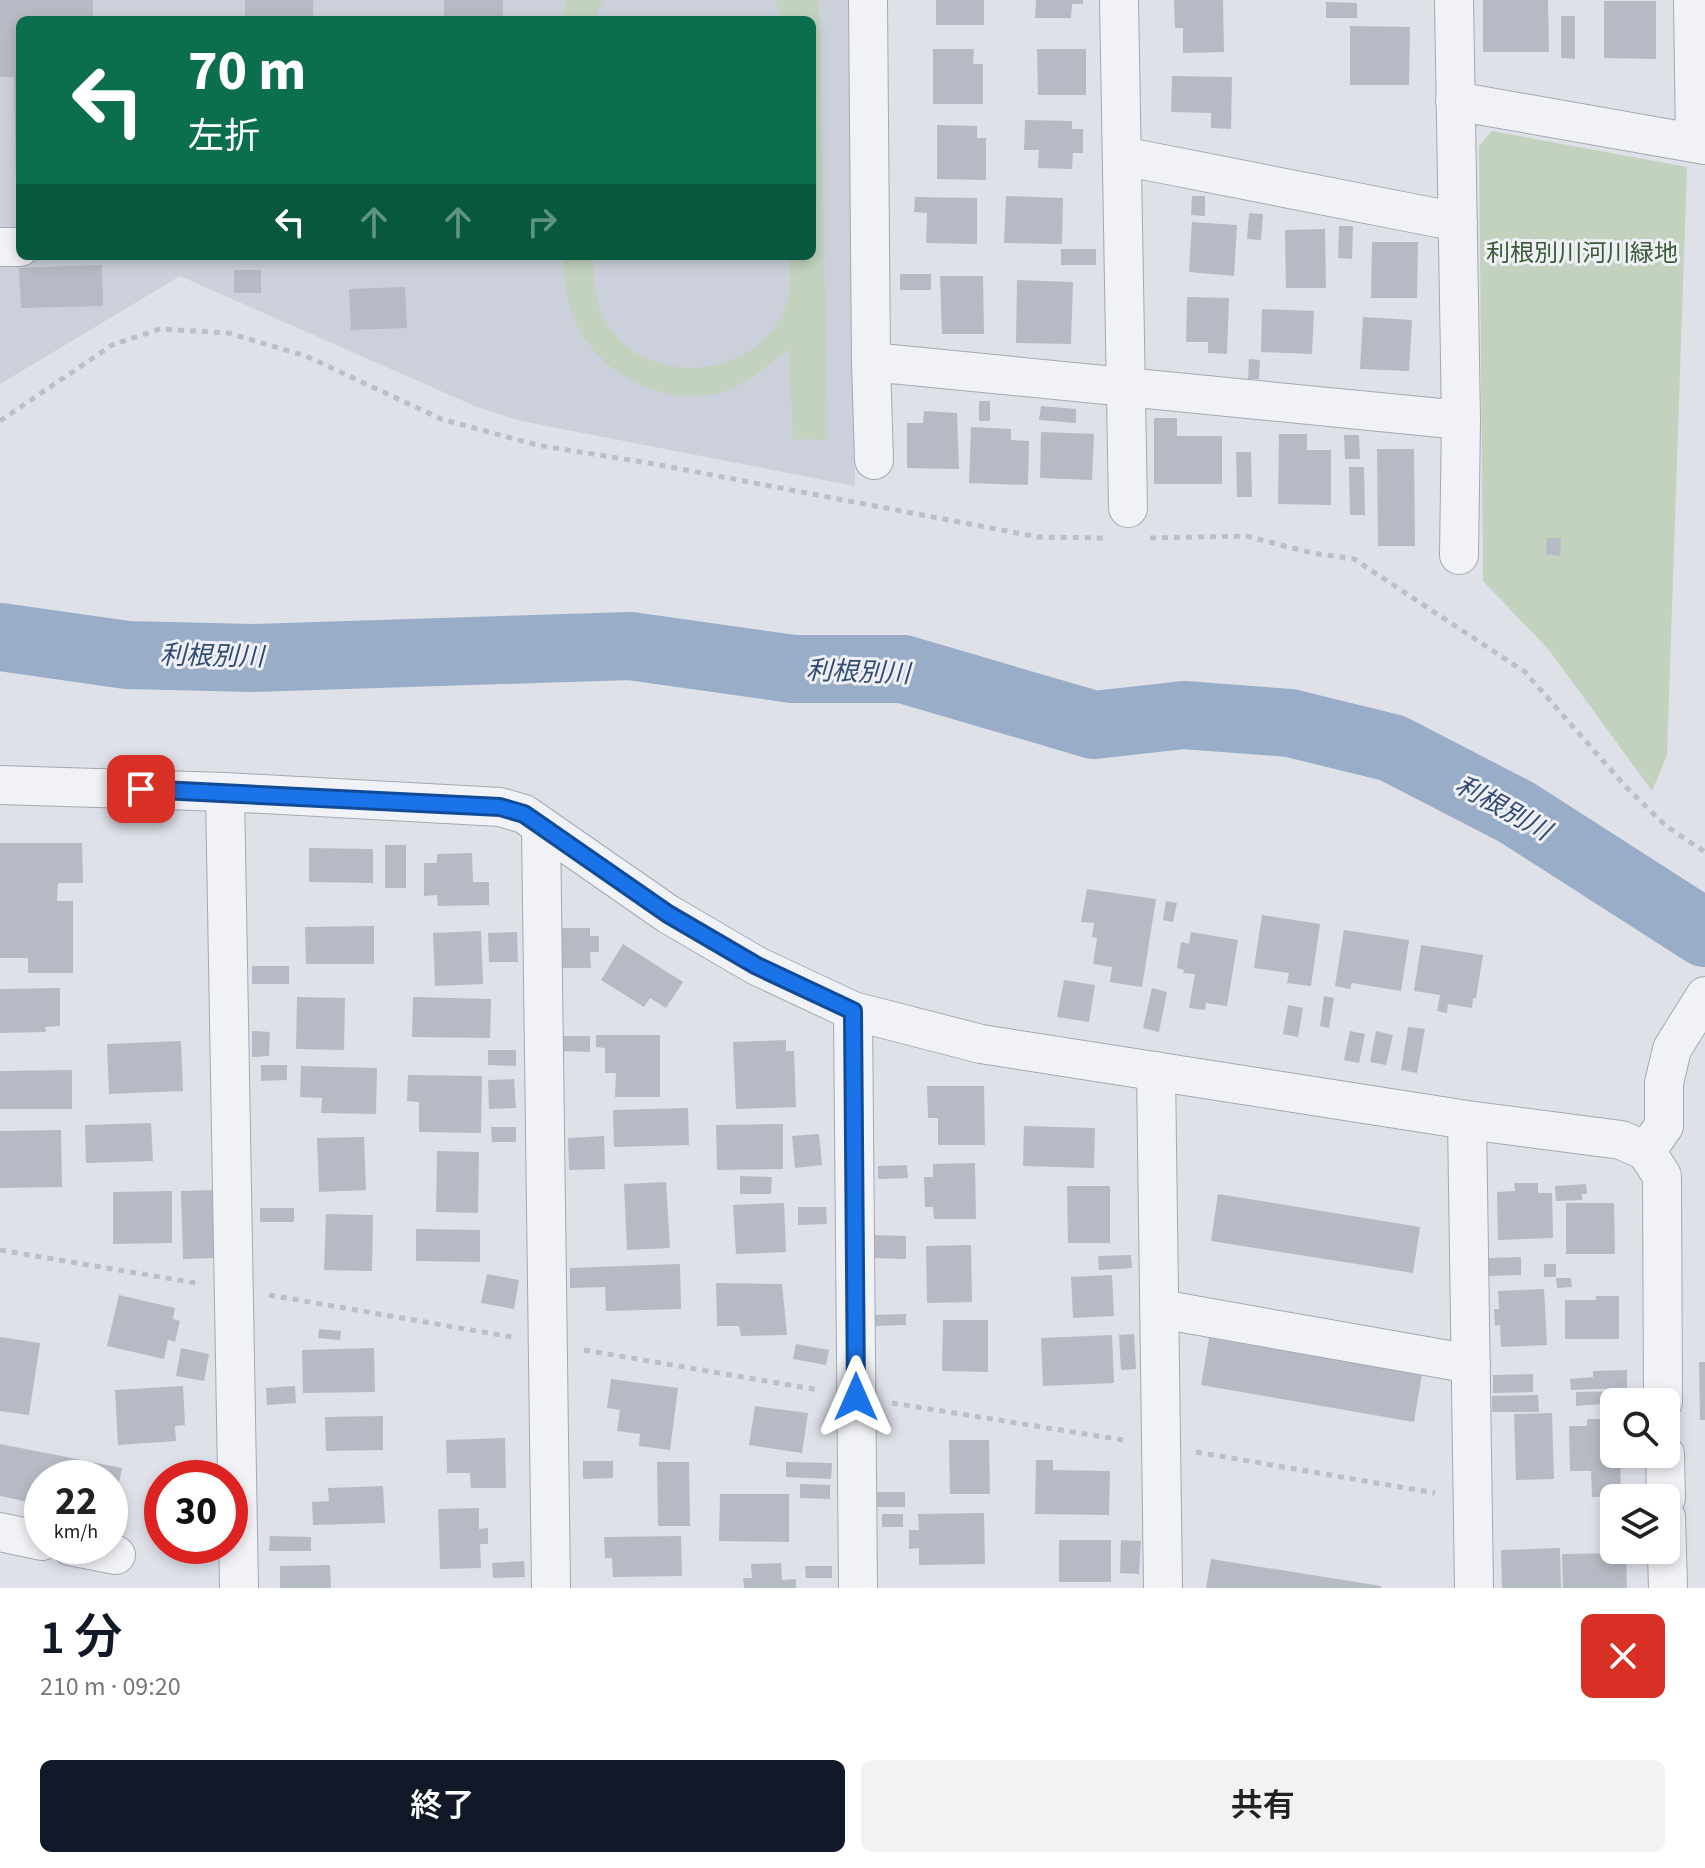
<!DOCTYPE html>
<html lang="ja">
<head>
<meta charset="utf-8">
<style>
  :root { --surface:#fff; --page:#f2f2f2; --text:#222; --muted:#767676; --accent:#111827 }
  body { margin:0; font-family:"Source Sans 3","Noto Sans JP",sans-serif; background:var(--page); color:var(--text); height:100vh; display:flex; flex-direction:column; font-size:30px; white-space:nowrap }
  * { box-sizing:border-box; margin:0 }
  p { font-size:26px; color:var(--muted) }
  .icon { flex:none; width:44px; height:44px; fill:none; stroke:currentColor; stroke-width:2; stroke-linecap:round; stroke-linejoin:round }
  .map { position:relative; height:1588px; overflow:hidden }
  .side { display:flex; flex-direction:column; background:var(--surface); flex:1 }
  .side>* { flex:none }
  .banner { position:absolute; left:16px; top:16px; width:800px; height:244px; border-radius:12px; box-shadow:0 4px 12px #0003; background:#0b6e4f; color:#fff; overflow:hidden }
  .buttons { position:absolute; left:1600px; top:1388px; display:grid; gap:16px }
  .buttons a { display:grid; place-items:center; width:80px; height:80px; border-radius:12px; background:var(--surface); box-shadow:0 4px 12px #0003; font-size:40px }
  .speed { position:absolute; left:24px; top:1460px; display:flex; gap:16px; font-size:40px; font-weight:700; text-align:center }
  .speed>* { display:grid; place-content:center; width:104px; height:104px; border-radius:50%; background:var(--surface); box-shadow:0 4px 12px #0003; line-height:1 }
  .speed small { font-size:20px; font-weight:400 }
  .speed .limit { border:12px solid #d22; background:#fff; color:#111 }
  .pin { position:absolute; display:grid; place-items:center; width:68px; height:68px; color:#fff; margin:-34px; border-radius:16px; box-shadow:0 4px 12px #0006 }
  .me { position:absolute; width:88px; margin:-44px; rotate:0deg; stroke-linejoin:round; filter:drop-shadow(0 0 6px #0008) }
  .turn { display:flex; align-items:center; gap:28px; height:168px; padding:0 40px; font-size:36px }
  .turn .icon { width:104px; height:104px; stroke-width:2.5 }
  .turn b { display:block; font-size:56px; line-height:68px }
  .lanes { display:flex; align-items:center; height:76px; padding:0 40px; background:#0003; justify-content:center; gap:40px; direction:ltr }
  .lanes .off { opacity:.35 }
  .round { display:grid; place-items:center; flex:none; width:84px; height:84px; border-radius:12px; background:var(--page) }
  .head { display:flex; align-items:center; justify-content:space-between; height:136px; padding:0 40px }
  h1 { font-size:48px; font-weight:600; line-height:60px; color:var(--accent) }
  .button { display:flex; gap:16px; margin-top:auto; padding:16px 40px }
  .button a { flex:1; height:92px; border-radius:12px; background:var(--accent); color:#fff; font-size:32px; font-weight:600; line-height:92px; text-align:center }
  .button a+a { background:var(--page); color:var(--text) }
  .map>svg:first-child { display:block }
  .built { fill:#ccd0da; fill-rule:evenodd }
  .green { fill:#c3d2bf }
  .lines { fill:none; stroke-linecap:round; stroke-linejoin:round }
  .river { stroke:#99adc8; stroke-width:68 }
  .building { fill:#b6bac4 }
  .minor-casing { stroke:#a4a8b2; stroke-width:40 }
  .path { stroke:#bdbfc6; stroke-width:5; stroke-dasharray:6 6; stroke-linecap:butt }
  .minor { stroke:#f1f2f6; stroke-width:38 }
  .route-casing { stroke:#114b97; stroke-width:20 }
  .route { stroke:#1a73e8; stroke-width:14 }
  .labels { text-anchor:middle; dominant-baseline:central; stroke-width:6; stroke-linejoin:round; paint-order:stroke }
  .park-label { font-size:24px; fill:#3a5a35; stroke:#eef0f5 }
  .water-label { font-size:26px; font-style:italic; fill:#324b72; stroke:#eef0f5 }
</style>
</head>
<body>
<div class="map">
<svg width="1705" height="1588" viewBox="0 0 1705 1588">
  <rect width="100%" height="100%" fill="#dee1e8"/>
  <path class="built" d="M0,0H848L855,486L521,421L477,407L180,276L0,384ZM20,20H812V256H20Z"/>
  <path class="green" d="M566,0H603L594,20H562Z
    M775,0H819L828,440L793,439L789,349C768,364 748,384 722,392C666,408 600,375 576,323C566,302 564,279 563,256H593C593,280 595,306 609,327C654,393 766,376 788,299C792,286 789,269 789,256H812V20H783Z
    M1492,131L1687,167L1667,755L1652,791L1549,650L1483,581L1479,146Z"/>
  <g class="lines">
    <path class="river" d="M0,637L127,655L252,658L630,646L793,669H903L1094,725L1184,715L1290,723L1392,748L1516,812L1705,933"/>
  </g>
  <path class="building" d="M0,0H93V20H20V180H16L14,77H0Z
    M245,0H313V20H245Z
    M444,0H503V20H444Z
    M936,0H984V25H936Z
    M1036,0H1083V4H1072L1071,18H1035Z
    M1174,0H1223L1224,52L1183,53V28H1175Z
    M1483,0H1548L1549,52H1483Z
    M1604,1H1656V59L1604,58Z
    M1326,2L1357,3V18H1326Z
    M1561,16H1575V59L1561,58Z
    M1350,26L1410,27L1409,85H1350Z
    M933,49H974L973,64H983V104H933Z
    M1037,49H1086V95H1038Z
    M1172,76L1232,77L1231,129L1211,128V113L1171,112Z
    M1025,120L1072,121V129H1083V153H1073L1072,169L1038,168L1039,150H1024Z
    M937,125L977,126V138H986V180L937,179Z
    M1006,196L1063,198L1062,244L1004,243Z
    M1192,196H1205V216L1191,215Z
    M915,197L977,198V244L926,243L927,213L914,212Z
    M1249,213L1263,214L1261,240L1247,239Z
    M1192,222L1237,225L1234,276L1189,272Z
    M1339,226H1353L1352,259L1338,258Z
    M1325,229L1326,288H1286L1285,230Z
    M1372,242H1418L1417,298H1371Z
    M1061,249H1096V265H1061Z
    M102,265L103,306L21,308L19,268Z
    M234,270H261V293H234Z
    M900,274H931V290H900Z
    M940,276H983L984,334H942Z
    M1017,280L1073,282L1071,344L1016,343Z
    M405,287L407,328L351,330L349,289Z
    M1187,297L1229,298L1227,354L1208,353V342H1186Z
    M1262,309L1314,311L1312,354L1261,352Z
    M1363,317L1412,320L1409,371L1360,369Z
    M1249,359L1260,360L1259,379H1248Z
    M979,401H990V421H979Z
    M1041,406L1076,409V423L1039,420Z
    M924,411L957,413L959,469L907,468V423H923Z
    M1154,418H1177V436H1222V484H1154Z
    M971,427L1011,429V440L1029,441L1028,485L969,483Z
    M1041,432L1094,434L1092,480L1040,478Z
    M1279,434H1307V450H1331V505L1278,504Z
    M1344,435H1359L1360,459H1345Z
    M1377,449H1414L1415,546H1378Z
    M1236,452H1251L1252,497H1237Z
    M1349,467H1364L1365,515H1350Z
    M1547,538H1561L1560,556L1546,554Z
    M0,843H82L83,883H58L57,901H73V973H28V958H0Z
    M385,845H406V888H385Z
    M309,848L373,849V883L309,882Z
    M472,853L473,882H489V905L438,906L437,895L424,896V863H437V854Z
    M1087,889L1156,899L1142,987L1110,982L1112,967L1093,964L1097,938L1092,937L1094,923L1081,922Z
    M1166,901L1177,903L1173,922L1163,920Z
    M1262,915L1320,924L1311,986L1287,983L1289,973L1254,968Z
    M374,926V964H306L305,927Z
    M562,928H590V936H599V952H590L591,968H562Z
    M1344,930L1409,940L1401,991L1352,983L1350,989L1335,986Z
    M481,931L483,984L435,986L433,933Z
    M517,932L518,962H489L488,933Z
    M1191,932L1238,940L1227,1006L1206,1003L1205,1010L1189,1008L1195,974L1183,973L1184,970L1177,968L1181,942L1189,944Z
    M623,944L683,982L666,1008L650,998L644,1007L601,980Z
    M1421,945L1483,955L1476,998H1473L1472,1008L1448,1004L1447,1013L1437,1011L1440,995L1414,991Z
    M252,966H289V984H252Z
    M1064,980L1095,985L1089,1022L1057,1017Z
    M60,988V1026L45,1027L46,1032L0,1033V989Z
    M1152,988L1167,992L1159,1032L1143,1028Z
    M1324,996L1334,998L1329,1028L1320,1026Z
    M297,997L345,998L344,1050L296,1049Z
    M413,997L491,999L490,1038L412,1037Z
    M1288,1005L1303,1008L1298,1037L1283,1034Z
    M1408,1027L1425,1029L1417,1073L1401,1070Z
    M252,1031L270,1032L269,1056L252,1057Z
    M1350,1031L1365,1034L1359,1063L1344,1060Z
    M1376,1031L1393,1035L1386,1065L1370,1062Z
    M596,1035H660V1097H615L616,1073H605V1048L596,1047Z
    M562,1036H590V1052L562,1051Z
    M786,1040V1051H794L796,1107L736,1109L733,1042Z
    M181,1041L183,1091L109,1094L107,1044Z
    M488,1050H516V1066L488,1065Z
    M261,1065H287V1080L261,1081Z
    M301,1066L377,1068L376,1114L321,1113L322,1098L300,1097Z
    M72,1070V1109H0V1071Z
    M408,1075L482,1076L481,1133L419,1132V1102L407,1101Z
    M514,1079L516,1108L489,1109L488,1080Z
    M927,1086H984L985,1145H938V1118H928Z
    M688,1108L689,1145L614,1147L613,1110Z
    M151,1123L153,1161L86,1163L85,1125Z
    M783,1124V1169L717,1170L716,1125Z
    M1024,1126L1095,1128L1094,1168L1023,1166Z
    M491,1127H516V1142H492Z
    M61,1130L62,1187L0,1188V1131Z
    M819,1134L822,1165L795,1168L792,1136Z
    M604,1136L605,1169L569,1170L568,1138Z
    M364,1137L366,1190L319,1192L317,1138Z
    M437,1151L479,1152L478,1213L436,1212Z
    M975,1163L976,1219H934L933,1207H925L924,1177H933V1164Z
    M907,1165L908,1178L878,1179V1166Z
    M740,1176L772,1177L771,1194H740Z
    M666,1182L670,1248L627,1250L624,1184Z
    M1514,1183H1538V1193H1552L1553,1238L1498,1240L1497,1192L1515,1191Z
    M1586,1184L1587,1194H1582V1200L1556,1201L1555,1186Z
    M1067,1186H1110V1243H1068Z
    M212,1190L215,1258L183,1259L181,1191Z
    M172,1191V1243L113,1244V1192Z
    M1218,1194L1420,1227L1413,1273L1211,1241Z
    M784,1203L786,1252L736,1254L733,1205Z
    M1566,1203H1614L1615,1254H1566Z
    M798,1207H826L827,1224L798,1225Z
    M260,1208H294V1222H260Z
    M326,1214L373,1215L372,1271L324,1270Z
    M416,1229L480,1230V1262L416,1261Z
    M874,1235L906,1236V1259L873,1258Z
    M971,1245L972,1302L927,1303L926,1246Z
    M1131,1255L1132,1268L1099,1270L1098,1256Z
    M1521,1257V1275L1489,1276L1488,1258Z
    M680,1264L681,1309L606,1311L605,1287L570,1288V1268Z
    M1544,1264H1556V1277H1544Z
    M487,1274L519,1280L514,1309L481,1303Z
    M1112,1275L1114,1316L1073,1318L1071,1277Z
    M1556,1278H1571L1572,1287L1557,1288Z
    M716,1283L782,1284L787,1335L741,1336L739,1326H717Z
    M1544,1289L1547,1345L1501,1347L1500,1325L1495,1326L1494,1309H1499L1498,1291Z
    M119,1295L175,1308L173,1319L180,1321L175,1342L168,1340L164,1359L107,1346Z
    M1596,1296H1619V1339H1565V1300H1596Z
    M906,1314V1325L875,1326V1315Z
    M943,1320H988V1372L942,1371Z
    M319,1329L341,1331L340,1340L318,1338Z
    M1134,1334L1136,1369L1121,1370L1119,1335Z
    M1112,1335L1114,1383L1043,1386L1041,1338Z
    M0,1337L40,1343L29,1415L0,1411Z
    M1209,1338L1422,1374L1414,1422L1201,1385Z
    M796,1344L829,1350L826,1365L793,1359Z
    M181,1348L209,1354L204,1381L176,1376Z
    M374,1348L375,1392L303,1393L302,1350Z
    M1699,1362H1705V1420H1700Z
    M1627,1370V1388L1571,1390L1570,1379L1593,1377V1371Z
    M1533,1374V1392L1493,1393V1375Z
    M611,1379L678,1388L670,1450L639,1446L640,1434L617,1431L620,1410L607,1408Z
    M183,1386L185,1425L175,1426L176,1441L118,1445L115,1390Z
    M295,1386L296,1403L267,1405L266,1388Z
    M1627,1391L1628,1402L1576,1406V1392Z
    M1538,1395L1539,1412H1492V1396Z
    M755,1406L808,1413L802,1453L749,1445Z
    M1552,1413L1554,1479L1516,1480L1514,1414Z
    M383,1416V1450L326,1451L325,1417Z
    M1587,1419H1605V1426L1614,1427V1454H1620L1621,1496L1592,1497L1591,1471H1570L1569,1426H1587Z
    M505,1438L506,1488H471L470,1473H447L446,1440Z
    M949,1440H989L990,1494H950Z
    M0,1444L122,1468L111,1520L110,1478H42V1505L0,1496Z
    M1036,1460H1053V1470L1110,1471L1109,1515L1035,1514Z
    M583,1461H613V1478L583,1479Z
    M657,1462H689L690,1526H658Z
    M786,1462L832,1463L831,1479L786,1477Z
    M800,1484L830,1485V1499L800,1498Z
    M383,1486L385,1523L313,1525L312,1502L329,1501L328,1488Z
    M875,1492H905V1507H875Z
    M720,1494H789V1542L719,1541Z
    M479,1508V1529L488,1528V1544H480L481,1568L440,1569L438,1509Z
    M984,1513L985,1564L919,1565V1548L909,1549V1530H919L918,1514Z
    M882,1514H903V1527H882Z
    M270,1536L311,1537V1551H269Z
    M681,1536L682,1576L613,1577L612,1558H605L604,1537Z
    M1059,1540H1111V1582H1059Z
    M1121,1540L1141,1541L1139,1574L1120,1573Z
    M1560,1548L1561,1588H1502L1501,1550Z
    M1626,1553L1627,1588H1563L1562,1554Z
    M1211,1559L1381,1586V1588H1206Z
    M524,1561L525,1577L493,1578L492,1563Z
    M781,1563L782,1580L796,1579V1588H744L743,1578H752L751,1564Z
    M330,1565L331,1588H280V1566Z
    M805,1566H832V1578H806Z"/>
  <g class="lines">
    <defs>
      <path id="minor" d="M868,0L871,362L874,460
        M1119,0L1128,508
        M1454,0L1461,420L1459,555
        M1693,0L1695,143
        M1455,101L1705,145
        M1122,156L1458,222
        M0,247H20
        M871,362L1461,420
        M0,785L225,792L500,807L524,814L668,914L757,966L853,1011
        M225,792L239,1588
        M541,827L551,1588
        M1156,1071L1163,1588
        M1467,1120L1474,1588
        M1646,1151L1664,1126V1083L1672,1049L1705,996
        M1160,1309L1471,1364
        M1665,1454L1666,1498
        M1666,1517L1668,1588
        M0,1532L42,1541
        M70,1546L116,1555
        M858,1588L853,1011L981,1044L1467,1120L1621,1140L1646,1151L1662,1176L1663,1402"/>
    </defs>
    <use href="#minor" class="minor-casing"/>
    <path class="path" d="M0,421L112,345L160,329L228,333L306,356L441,419L537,445L660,465L1038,537L1104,538
      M1150,538L1246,536L1312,553L1354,559L1525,672L1626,787L1666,826L1705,852
      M0,1250L196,1283
      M269,1295L512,1337
      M584,1350L819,1390
      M892,1403L1123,1440
      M1196,1452L1435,1493"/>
    <use href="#minor" class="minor"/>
  </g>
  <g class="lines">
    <defs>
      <path id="route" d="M141,789L500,807L524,814L668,914L757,966L853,1011L856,1397"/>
    </defs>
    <use href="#route" class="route-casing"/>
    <use href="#route" class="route"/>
  </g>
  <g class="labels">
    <g class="park-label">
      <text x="1582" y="253">利根別川河川緑地</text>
    </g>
    <g class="water-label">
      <text transform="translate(212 656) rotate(1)">利根別川</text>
      <text transform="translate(858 672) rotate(2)">利根別川</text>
      <text transform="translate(1503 808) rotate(29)">利根別川</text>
    </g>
  </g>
</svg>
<div class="buttons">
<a><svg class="icon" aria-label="search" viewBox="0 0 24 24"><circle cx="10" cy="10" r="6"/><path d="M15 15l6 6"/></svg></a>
<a><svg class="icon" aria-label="layers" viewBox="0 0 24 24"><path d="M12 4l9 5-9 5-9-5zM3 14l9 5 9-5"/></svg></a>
</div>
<div class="speed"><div>22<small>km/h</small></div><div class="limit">30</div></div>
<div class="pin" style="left:141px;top:789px;background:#d93025"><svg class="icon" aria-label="arrive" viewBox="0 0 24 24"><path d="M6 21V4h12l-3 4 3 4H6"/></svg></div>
<svg class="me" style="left:856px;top:1397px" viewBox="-20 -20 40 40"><path d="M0-17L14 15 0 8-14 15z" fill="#1a73e8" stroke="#fff" stroke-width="4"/></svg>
<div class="banner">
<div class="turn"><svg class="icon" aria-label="left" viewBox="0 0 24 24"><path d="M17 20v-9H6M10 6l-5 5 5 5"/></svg><div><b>70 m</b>左折</div></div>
<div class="lanes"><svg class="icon" aria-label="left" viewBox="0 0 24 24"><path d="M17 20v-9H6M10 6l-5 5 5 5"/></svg><svg class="icon off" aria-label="ahead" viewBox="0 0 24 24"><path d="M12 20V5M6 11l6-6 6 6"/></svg><svg class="icon off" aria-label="ahead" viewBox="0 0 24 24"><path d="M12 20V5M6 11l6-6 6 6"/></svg><svg class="icon off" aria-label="right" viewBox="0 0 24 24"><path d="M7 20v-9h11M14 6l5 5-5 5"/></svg></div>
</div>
</div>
<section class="side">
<div class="head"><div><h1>1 分</h1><p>210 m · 09:20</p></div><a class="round" style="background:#d93025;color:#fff"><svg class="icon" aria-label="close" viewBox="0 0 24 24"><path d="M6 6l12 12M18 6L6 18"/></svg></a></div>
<div class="button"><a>終了</a><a>共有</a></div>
</section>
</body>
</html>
